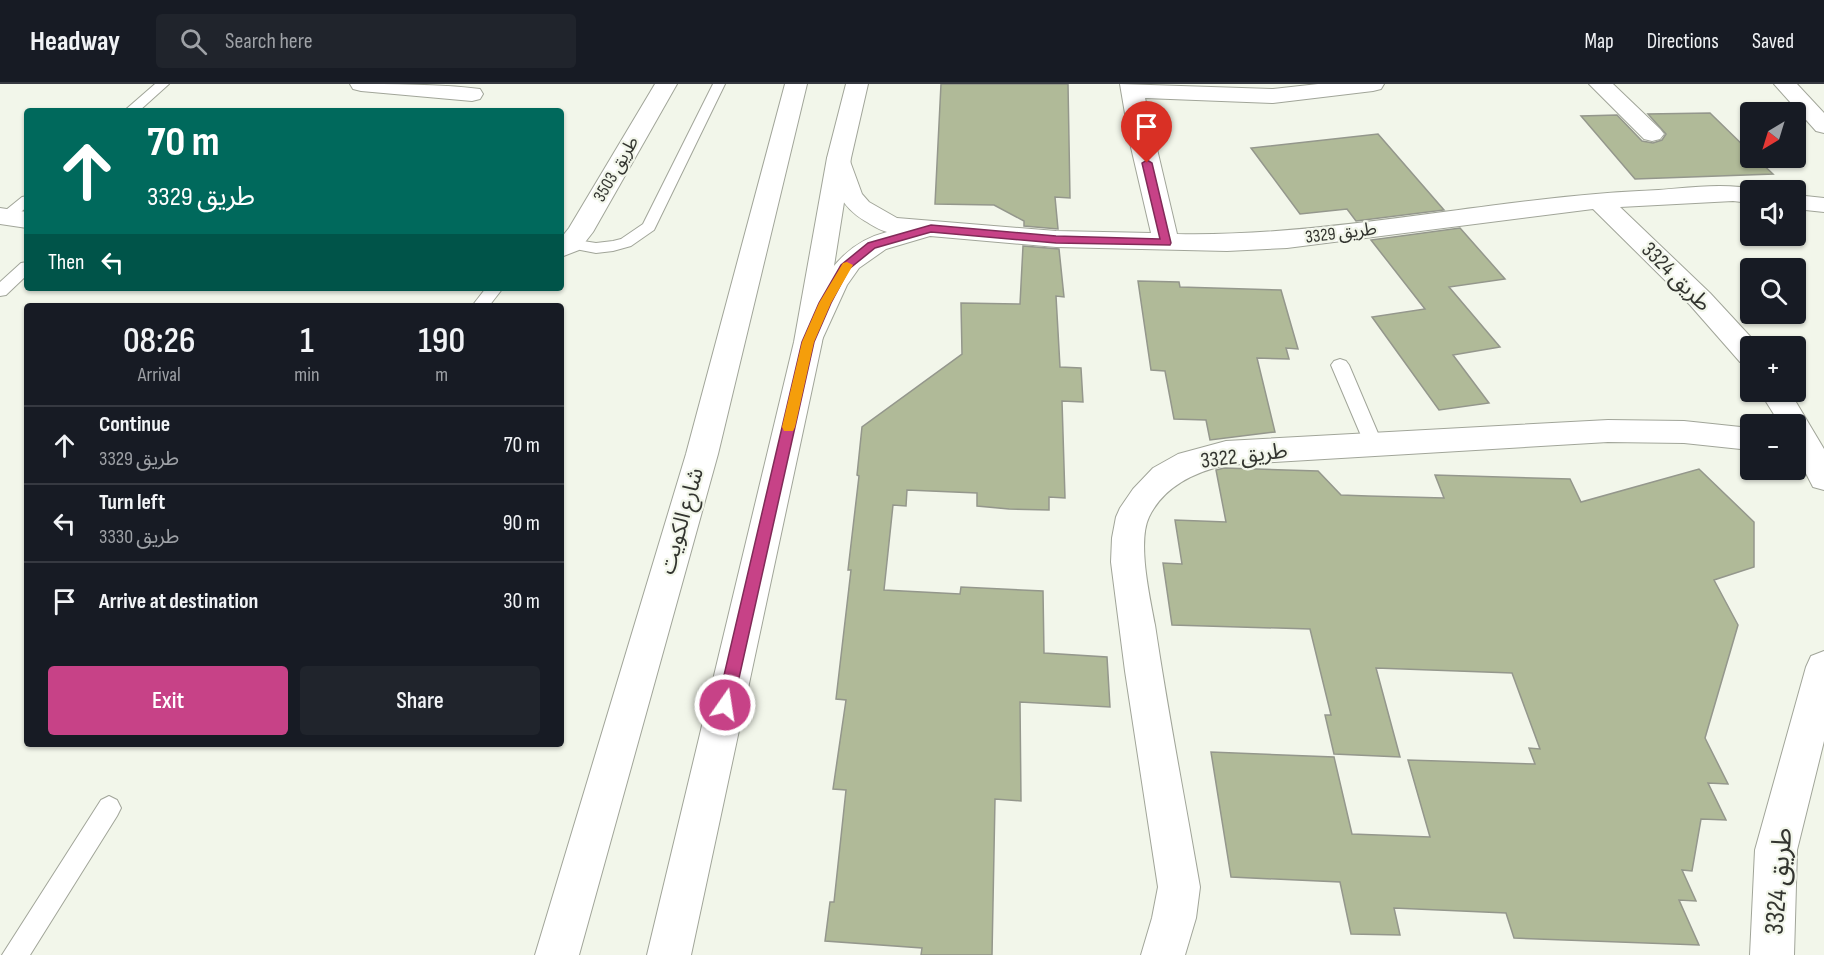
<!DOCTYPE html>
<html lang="en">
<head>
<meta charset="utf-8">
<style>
  :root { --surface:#171b24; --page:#20242c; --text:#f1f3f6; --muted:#9ea1a6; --line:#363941; --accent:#c74287 }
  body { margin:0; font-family:"Sofia Sans Condensed","Noto Sans Arabic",sans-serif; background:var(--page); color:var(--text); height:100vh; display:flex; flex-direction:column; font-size:22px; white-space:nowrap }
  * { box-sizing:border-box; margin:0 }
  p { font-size:20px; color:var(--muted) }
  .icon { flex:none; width:33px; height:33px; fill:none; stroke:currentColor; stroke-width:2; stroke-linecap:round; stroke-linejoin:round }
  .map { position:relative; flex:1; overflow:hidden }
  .details { position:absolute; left:24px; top:219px; width:540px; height:444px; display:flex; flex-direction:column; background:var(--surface); border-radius:6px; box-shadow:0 2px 4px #0004 }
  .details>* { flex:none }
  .guide { position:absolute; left:24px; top:24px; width:540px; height:183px; border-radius:6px; box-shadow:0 2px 4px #0004; background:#00695c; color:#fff; overflow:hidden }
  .needle { width:39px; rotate:218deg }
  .buttons { position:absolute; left:1740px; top:18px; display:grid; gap:12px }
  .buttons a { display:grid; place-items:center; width:66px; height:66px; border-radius:6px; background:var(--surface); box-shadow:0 2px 4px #0004; font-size:30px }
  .pin { position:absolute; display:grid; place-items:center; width:51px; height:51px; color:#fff; margin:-62px -26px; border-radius:50% 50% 50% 0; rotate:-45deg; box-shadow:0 0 6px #0007 }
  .pin .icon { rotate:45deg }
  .me { position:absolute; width:66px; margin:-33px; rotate:13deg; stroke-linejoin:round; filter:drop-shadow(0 0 4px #0008) }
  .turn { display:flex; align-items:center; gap:21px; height:126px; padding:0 24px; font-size:27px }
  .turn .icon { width:78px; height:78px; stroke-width:2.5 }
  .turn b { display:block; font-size:42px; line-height:51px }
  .then { display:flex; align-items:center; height:57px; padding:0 24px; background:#0003; gap:12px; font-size:22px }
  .eta { display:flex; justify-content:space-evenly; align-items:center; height:102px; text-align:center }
  .eta b { font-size:36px; font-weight:600; line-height:42px }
  .action { display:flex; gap:12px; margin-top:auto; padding:12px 24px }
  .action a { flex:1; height:69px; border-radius:6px; background:var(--accent); color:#fff; font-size:24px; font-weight:600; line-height:69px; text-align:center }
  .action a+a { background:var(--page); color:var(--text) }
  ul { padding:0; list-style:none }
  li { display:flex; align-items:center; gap:18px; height:78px; padding:0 24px; border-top:2px solid var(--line) }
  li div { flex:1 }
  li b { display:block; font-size:22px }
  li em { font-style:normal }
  header { display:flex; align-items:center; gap:36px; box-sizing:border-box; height:84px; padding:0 30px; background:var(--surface); border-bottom:2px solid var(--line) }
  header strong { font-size:28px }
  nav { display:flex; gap:33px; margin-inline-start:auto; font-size:21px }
  .search { width:420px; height:54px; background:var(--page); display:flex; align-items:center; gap:15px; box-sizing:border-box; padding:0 21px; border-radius:6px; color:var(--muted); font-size:22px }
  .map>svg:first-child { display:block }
  .building { fill:#b0ba98; stroke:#94978c; stroke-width:1.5 }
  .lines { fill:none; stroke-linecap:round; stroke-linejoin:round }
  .lane-casing { stroke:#a1a599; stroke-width:2 }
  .street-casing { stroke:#a1a599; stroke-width:2 }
  .secondary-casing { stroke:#a1a599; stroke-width:2 }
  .lane { fill:#fff; fill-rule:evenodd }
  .street { fill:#fff; fill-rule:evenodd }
  .secondary { fill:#fff; fill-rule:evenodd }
  .route { fill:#c74287; stroke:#812b58; stroke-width:1.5 }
  .slow { fill:#f59e0b }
  .labels { text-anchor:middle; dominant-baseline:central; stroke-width:4.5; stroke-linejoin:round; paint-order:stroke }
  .far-street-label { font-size:18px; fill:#333530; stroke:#f2f6ea }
  .street-label { font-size:22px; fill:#333530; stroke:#f2f6ea }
  .near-street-label { font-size:27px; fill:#333530; stroke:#f2f6ea }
</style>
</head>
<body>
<header>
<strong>Headway</strong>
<div class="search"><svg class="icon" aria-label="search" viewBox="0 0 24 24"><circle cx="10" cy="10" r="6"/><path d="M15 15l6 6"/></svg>Search here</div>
<nav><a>Map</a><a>Directions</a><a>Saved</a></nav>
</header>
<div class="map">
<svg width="1824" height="871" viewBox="0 0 1824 871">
  <rect width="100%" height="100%" fill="#f2f6ea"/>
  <path class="building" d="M941,0H1068L1070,114L1055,113L1058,145L1024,142V137L994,121L935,120Z
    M1710,29L1750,68V74H1756L1773,90L1635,95L1581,32L1617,31L1642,57L1653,59L1662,56L1666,50L1648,30Z
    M1378,50L1444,126L1356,137L1347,125L1300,130L1251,64Z
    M1460,144L1505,195L1449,203L1500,263L1453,271L1489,319L1439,326L1372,233L1425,225L1371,156Z
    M1023,162L1059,165L1064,213L1056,212L1060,283L1081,284L1083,318L1062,317L1065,414L1049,413V426L1009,425L977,422V409L907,406L906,422L893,421L884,506L960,510L961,503L1043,507L1044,569L1107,573L1110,623L1020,618L1021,717L995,715L992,871H921L922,864L825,857L830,818H834L846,706L833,705L846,616L836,615L851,486H848L859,392L857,391L862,343L962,270L961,219L1020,220Z
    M1138,197L1179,198L1180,203L1281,206L1298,265L1286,264L1289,275L1257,274L1275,348L1210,356L1206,336L1174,335L1165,287L1151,286Z
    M1224,384L1318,387L1341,411L1368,412L1444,414L1435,391L1570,395L1581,418L1699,385L1754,438V483L1714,496L1738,541L1705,654L1728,700L1708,699L1726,736L1701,735L1692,787L1682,786L1696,817L1679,816L1699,861L1514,854L1506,829L1394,824L1400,851L1351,850L1340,798L1231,793L1211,668L1334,673L1352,750L1430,753L1408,676L1535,680L1529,664L1540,665L1512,589L1376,584L1400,673L1334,670L1325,631H1331L1310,545L1172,541L1163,479L1182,480L1175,436L1226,438L1216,386Z"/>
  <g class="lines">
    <defs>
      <path id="lane" d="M155,0H169L139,27H124Z
        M713,0H725L654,146L631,162L613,167L596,169L565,163L562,160L570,155L596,159L613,157L621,155L643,140Z
        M27,112V123L11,136H1V130L22,113Z
        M27,178V191L6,211L0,212V198L21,179Z
        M486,204H503L489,222H472Z
        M1340,275L1346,277L1349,281L1383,361L1380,366L1374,368L1368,366L1365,361L1331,281L1334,277Z
        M109,712L117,716L121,724L117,732L30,871H2L101,716Z"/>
      <path id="street" d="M350,0C392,0 439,0 480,5L483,10L480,15L472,17L361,7L353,5Z
        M655,0H677L593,148L579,166L561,173V154L569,144Z
        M1120,0L1273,5L1318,0H1384L1381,5L1373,7L1273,19L1145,14L1177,150C1332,153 1485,115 1639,107C1677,106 1721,97 1758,106H1750V119L1733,117L1620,123L1710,209L1759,262H1750V281L1740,278L1690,221L1593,125L1287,164L1227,167L1056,163L930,152L886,165L859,184L847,201L821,258L811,261L801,258L797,251C816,206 835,161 887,148C879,146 872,141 865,137C840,122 833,102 827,74L831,69L839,67L847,69L862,110L869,118L897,134L1056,147L1151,149L1130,59Z
        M1589,0H1613L1660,45L1664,50L1660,55L1652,57L1644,55Z
        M1774,0H1797L1824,29V49L1816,47Z
        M1796,111L1824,114V128L1796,125Z
        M0,124L27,128V144L0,140Z
        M1760,308H1790L1824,365V406L1813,403L1796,370V340H1780Z
        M1608,336L1684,337L1750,344V366L1684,359L1608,358L1226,381C1195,388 1164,402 1149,433C1137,458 1150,514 1155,541C1168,629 1185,716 1200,803L1196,834L1185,871H1141L1152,834L1158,803L1125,587L1111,478L1112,454L1116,433L1120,424L1133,405L1153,384L1178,370L1226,357Z
        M1824,567V657L1797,766L1794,871H1750L1755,766L1806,583L1811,572Z"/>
      <path id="secondary" d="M785,0H807L718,370L579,871H535L686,370Z
        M846,0H868L851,74L822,258L691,871H647L794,258L827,74Z"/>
    </defs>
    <use href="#lane" class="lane-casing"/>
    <use href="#street" class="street-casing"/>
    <use href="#secondary" class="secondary-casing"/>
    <use href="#lane" class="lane"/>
    <use href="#street" class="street"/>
    <use href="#secondary" class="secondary"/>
  </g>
  <path class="route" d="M1147,76L1152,79L1171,159L1170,161L1056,159L931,148L875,164L849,185L831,219L814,258L733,621L731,626L725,628L720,626L717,621L802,258L819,219L841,181L868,159L931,141L1056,152L1160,155L1142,79Z"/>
  <path class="slow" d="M847,178L853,181L831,219L814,258L795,343L793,347H784L782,343L802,258L819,219L843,179Z"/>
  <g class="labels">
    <g class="far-street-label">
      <text transform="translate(616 85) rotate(-60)">طريق 3503</text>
      <text transform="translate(1341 149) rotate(-7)">طريق 3329</text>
    </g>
    <g class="street-label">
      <text transform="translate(1676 193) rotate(45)">طريق 3324</text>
      <text transform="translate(1244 372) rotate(-7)">طريق 3322</text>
      <text transform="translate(682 437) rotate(-74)">شارع الكويت</text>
    </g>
    <g class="near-street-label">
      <text transform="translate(1779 797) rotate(-85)">طريق 3324</text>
    </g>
  </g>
</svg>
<div class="buttons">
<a><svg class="needle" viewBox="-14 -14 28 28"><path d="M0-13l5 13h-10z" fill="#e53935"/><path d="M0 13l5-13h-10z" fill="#9ea1a6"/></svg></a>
<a><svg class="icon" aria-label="sound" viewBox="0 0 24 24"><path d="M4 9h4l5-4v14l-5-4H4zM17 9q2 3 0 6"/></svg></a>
<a><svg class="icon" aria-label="search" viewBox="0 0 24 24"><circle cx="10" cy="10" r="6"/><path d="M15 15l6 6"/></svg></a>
<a>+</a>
<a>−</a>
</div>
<div class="pin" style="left:1147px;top:79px;background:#d93025"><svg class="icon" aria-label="arrive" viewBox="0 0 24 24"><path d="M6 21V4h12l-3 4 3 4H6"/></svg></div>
<svg class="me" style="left:725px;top:621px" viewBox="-20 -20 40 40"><circle r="17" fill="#c74287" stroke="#fff" stroke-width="3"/><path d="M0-11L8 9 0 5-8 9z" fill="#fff"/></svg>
<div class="guide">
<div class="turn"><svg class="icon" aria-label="ahead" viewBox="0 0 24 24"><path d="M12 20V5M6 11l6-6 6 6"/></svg><div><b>70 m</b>طريق 3329</div></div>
<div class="then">Then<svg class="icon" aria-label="left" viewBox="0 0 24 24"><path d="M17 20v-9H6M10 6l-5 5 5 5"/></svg></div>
</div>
<section class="details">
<div class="eta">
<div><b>08:26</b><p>Arrival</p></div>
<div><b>1</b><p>min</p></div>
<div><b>190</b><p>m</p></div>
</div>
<ul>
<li><svg class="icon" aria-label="ahead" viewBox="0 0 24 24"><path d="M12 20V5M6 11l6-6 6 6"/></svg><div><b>Continue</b><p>طريق 3329</p></div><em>70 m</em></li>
<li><svg class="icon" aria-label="left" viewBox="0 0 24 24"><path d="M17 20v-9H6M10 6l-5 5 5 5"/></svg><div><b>Turn left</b><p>طريق 3330</p></div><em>90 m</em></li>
<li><svg class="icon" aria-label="arrive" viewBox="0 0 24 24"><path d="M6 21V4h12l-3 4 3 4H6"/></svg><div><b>Arrive at destination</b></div><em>30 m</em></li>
</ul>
<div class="action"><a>Exit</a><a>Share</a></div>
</section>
</div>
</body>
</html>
